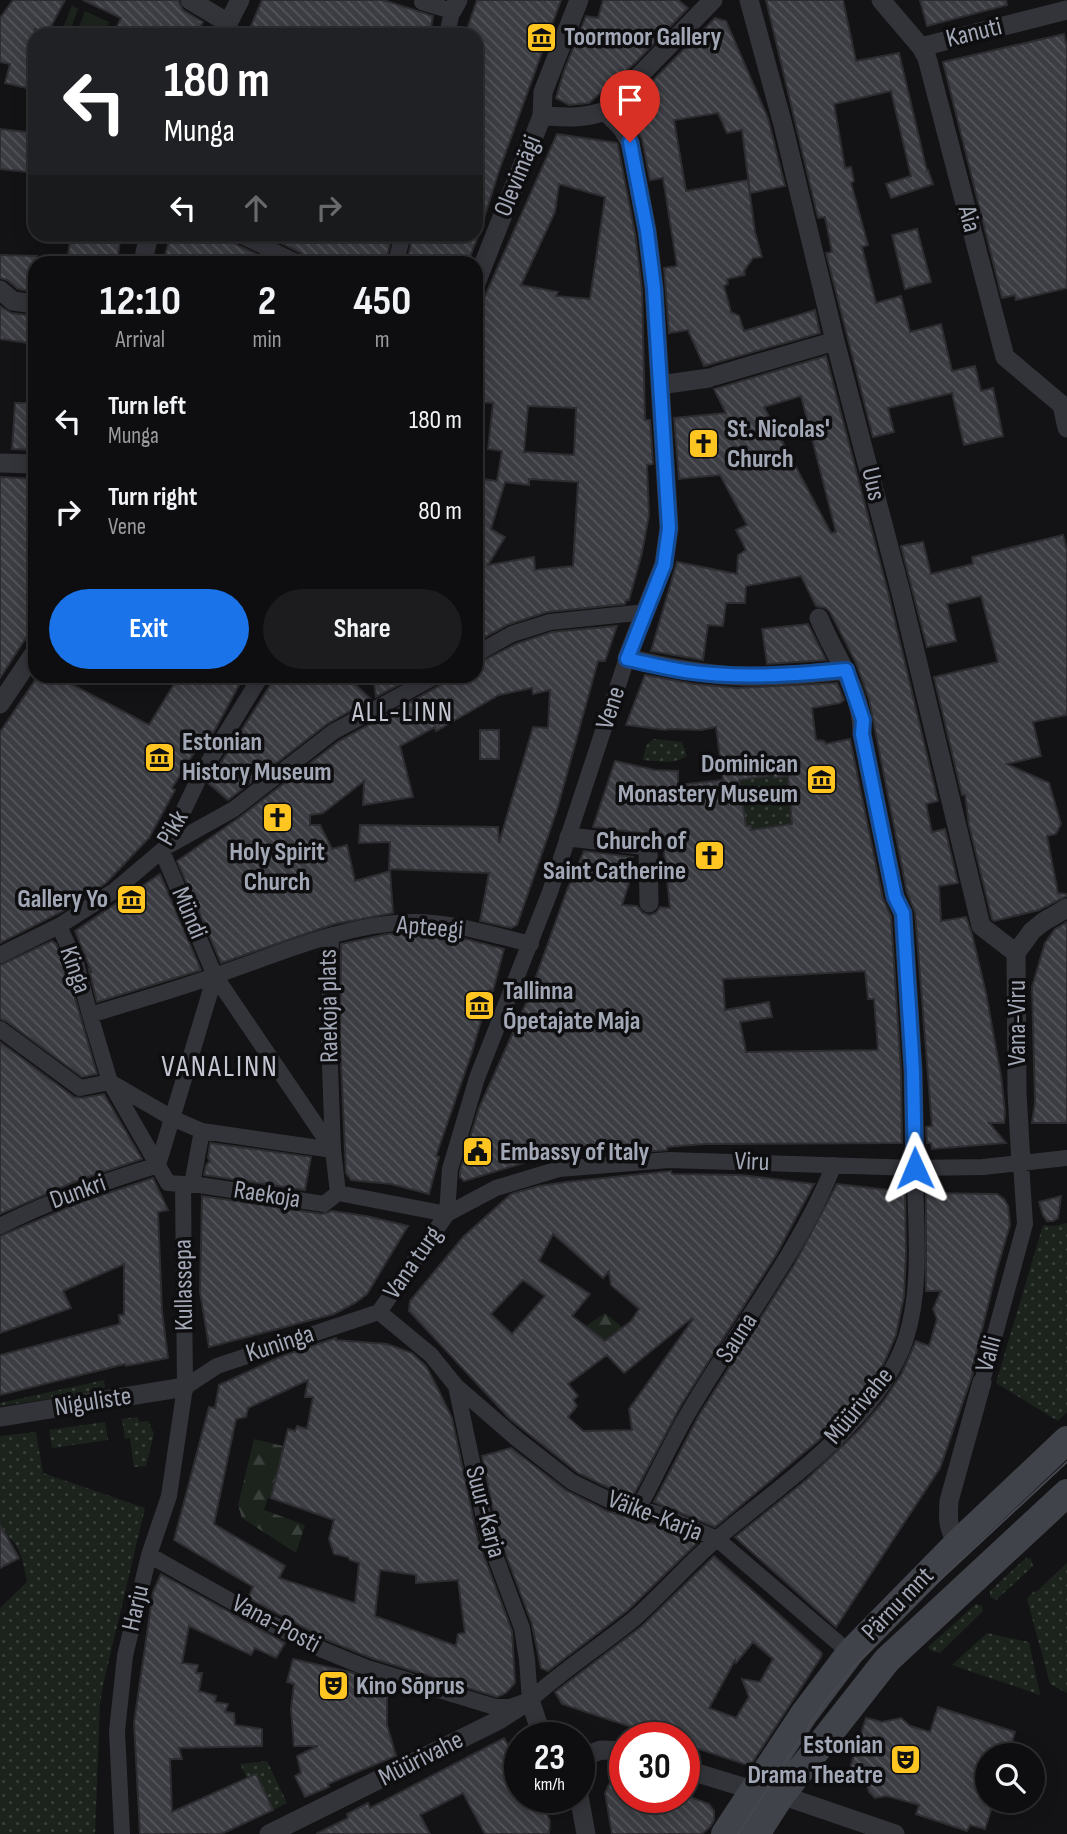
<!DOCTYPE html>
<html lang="en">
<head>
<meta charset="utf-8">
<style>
  :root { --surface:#0e0e10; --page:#1c1c1e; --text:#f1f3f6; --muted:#9b9c9f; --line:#2e2e30; --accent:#1a73e8 }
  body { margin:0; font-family:"Sofia Sans Condensed",sans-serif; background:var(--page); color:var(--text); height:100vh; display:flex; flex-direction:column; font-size:26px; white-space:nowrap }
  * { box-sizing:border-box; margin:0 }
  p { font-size:23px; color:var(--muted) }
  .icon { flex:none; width:38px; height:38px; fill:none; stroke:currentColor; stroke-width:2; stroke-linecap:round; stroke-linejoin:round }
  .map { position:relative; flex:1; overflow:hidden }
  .drawer { position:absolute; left:28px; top:256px; width:455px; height:427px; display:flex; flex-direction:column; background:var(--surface); border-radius:21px; box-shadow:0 4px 18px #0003,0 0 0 2px var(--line) }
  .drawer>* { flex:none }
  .hud { position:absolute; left:28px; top:28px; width:455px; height:214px; border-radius:21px; box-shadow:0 4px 18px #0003,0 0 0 2px var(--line); background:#202124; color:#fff; overflow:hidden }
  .fabs { position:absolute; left:975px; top:1743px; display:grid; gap:14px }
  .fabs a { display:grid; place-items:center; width:70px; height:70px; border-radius:50%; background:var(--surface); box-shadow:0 4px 18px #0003,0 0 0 2px var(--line); font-size:35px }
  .speed { position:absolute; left:504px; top:1722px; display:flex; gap:14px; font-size:35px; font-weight:700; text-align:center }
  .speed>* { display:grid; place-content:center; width:91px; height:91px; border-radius:50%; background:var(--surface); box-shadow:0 4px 18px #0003,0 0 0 2px var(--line); line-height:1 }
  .speed small { font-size:18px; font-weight:400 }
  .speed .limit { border:10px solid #d22; background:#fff; color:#111 }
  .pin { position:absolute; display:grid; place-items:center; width:60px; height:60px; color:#fff; margin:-72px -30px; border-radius:50% 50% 50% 0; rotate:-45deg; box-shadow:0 0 7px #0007 }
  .pin .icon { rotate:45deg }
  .me { position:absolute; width:77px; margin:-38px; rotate:359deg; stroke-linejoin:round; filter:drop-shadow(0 0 5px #0008) }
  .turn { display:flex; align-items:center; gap:24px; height:147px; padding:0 21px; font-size:32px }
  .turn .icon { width:91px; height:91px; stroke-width:2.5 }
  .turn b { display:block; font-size:49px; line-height:60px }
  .lanes { display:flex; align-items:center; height:66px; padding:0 21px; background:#0003; justify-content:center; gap:35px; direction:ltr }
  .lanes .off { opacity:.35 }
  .eta { display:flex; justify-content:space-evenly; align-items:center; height:119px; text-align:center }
  .eta b { font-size:42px; font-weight:700; line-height:49px }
  .primary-button { display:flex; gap:14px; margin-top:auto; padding:14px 21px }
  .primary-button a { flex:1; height:80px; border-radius:42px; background:var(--accent); color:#fff; font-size:28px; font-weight:700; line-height:80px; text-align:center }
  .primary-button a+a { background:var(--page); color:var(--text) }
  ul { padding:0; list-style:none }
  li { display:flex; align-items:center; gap:21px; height:91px; padding:0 21px }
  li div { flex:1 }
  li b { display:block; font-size:26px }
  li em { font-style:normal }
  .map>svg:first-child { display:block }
  .grass { fill:url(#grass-dots) }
  .forest { fill:url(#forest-firs) }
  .garden { fill:#1b231c }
  .building { fill:url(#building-back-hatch); stroke:#2d2d31; stroke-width:2; fill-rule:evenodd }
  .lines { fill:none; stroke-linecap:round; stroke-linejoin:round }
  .pedestrian { stroke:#33343a; stroke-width:16 }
  .minor { stroke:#33343a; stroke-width:19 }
  .secondary { stroke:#41434a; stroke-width:28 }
  .tram { stroke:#46484f; stroke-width:2 }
  .route-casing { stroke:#114b97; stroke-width:18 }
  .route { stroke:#1a73e8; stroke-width:12 }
  .labels { text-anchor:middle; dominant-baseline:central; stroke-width:7; stroke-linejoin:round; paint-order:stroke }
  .street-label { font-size:26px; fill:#a3a8b6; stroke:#0e0e10 }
  .poi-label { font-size:26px; font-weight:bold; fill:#a3a8b6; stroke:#0e0e10; text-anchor:start }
  .neighbourhood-label { font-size:28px; letter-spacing:2px; fill:#c4c7d2; stroke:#0e0e10 }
  .quarter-label { font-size:30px; letter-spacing:2px; fill:#c4c7d2; stroke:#0e0e10 }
</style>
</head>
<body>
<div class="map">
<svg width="1067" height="1834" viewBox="0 0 1067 1834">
  <defs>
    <pattern id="grass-dots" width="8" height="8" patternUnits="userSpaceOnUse" patternTransform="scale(1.75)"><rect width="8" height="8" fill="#1b231c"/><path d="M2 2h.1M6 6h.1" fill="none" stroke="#39403b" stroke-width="1.8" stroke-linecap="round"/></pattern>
    <pattern id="forest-firs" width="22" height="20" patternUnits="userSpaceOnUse" patternTransform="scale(1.75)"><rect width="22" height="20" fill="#1b231c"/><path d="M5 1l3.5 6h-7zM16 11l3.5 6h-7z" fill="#39403b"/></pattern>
    <pattern id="building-back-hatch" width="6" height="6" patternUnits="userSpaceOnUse" patternTransform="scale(1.75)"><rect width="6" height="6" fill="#3c3d42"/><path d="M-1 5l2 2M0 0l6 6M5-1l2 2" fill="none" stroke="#55565b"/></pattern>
  </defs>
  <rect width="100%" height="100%" fill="#131315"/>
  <path class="grass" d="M655,739L682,742L687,756C674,765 658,761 643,760C645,750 645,742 655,739Z
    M773,775L788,776L792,824L751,830V826H745L739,780Z
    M1067,1223V1412L1058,1421L996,1383L1043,1225L1054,1226Z
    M104,1380L105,1387L99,1392L0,1406V1403Z
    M138,1417L139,1422L148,1421L154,1434L146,1466L134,1467L130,1438L125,1439L122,1419Z
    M105,1422L108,1440L52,1448L49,1430Z
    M36,1432L43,1473L145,1508L103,1685L100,1704L95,1834H0V1608L27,1582C22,1557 22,1546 0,1530V1436Z
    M1026,1558L1031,1559L1033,1566L996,1600L990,1597V1591Z
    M1067,1563V1693L1050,1684L1027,1599L1034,1591L1036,1592Z
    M976,1604L982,1606L983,1611L940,1653L931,1651L928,1647Z
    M987,1633L1029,1642L1040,1695L952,1665Z
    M267,1761L287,1803L273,1810L256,1775L247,1778L240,1764Z"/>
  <path class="forest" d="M605,1313L622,1327L605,1341L586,1326Z
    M254,1439L283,1446L271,1498H268L264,1510L305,1525L296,1553L242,1518L238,1505Z"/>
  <path class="garden" d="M72,5L78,9L71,28L87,35H72L62,31Z
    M85,11L109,22L104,35L79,26Z"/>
  <path class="building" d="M13,0H65L47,34L35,29V90L5,83L10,64L0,62V18Z
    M83,0H178L183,10L203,22L195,35H113L121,18Z
    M262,0H383L433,16L430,35H247Z
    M477,0H561L500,168L479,234H476V35H465Z
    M603,0H678L688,8L635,63L589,103L569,105L556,98L564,71L586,16L598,18Z
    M766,0H843L856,61L899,53L927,171L928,170L933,184L891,198L886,184L911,176L891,91L834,104L845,168L851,167L854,181L851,183L868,245L862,247L876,303L901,296L910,332L941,324L952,371L975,366L981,391L993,388L1003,436L964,445L952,393L888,408L894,432L873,437L826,253L832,252L825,217L818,218Z
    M920,0H1006L1007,5L927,26Z
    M715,18L726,21L768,118L785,186L750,193L742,130L727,133L718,113L674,120L686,191L748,180L755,232L762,257L753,258L744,271L745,275L727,279L728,284L724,286L731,312L739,316L744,331L815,310L820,333L704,366L688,330L669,333L664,268L677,266L663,178L650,180L642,139L628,117L630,103Z
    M1064,34L1067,47V288L1016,300L1015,295L1002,298L943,62Z
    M0,129L35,133V173L0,169Z
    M557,134L617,143L618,146L635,233L642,289L645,420H650L653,464L647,465L649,515L642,553L629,600H626L625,604L547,612L507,625L476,642V478L497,481L502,451L488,449L493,403L476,402V316ZM559,184L605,197L590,299L556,296L558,292L521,285L555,212ZM528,406L576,408L574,455L524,452ZM529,479L578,482L573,566L535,570L534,557L488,565L505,537L491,529L505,482L529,485Z
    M917,229L931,282L905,289L892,235Z
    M71,234H121L117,262H67Z
    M171,234H228L233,243L273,262H163Z
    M263,234H392L386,262H306L301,253Z
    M413,234H479L468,262H407Z
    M0,255L37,256L35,262V292L18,289L7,280L0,278Z
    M0,306L11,313L35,316V344L0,339Z
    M826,356L889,596L938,801L926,804L932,832L945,829L958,883L939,886L941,921L966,917L972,934L986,993L1001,1076L1005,1112L1004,1123H989L1006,1143L932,1149L931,1143H927L926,1127L932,1126L915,912L907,893L869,699L856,663L830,612L826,608L816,606L801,576L746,586L745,603H726L723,626L708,625L703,660L651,651L677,562L737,574L738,555L746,550L736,530L747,525L720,475L679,479L674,418L726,413L714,389ZM801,396L836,532L831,533L764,407Z
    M15,403H35V450L12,449Z
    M0,477L35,479V624L0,678Z
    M1063,535L1067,550V715L1033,722L1041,756L1007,764L1049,783L1061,824L1056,834L1047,836L1058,893L1067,894V896L1039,910L994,921L992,919L969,825L965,795H962L934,677L998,662L981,596L947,604L956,641L927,647L901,546L923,542L931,574L973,564L972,557Z
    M808,624L826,660L767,664L762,629Z
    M617,626L605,661H598L557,810L517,925L511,928L480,921L489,873L389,869L390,842L359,843L360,825L498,827L499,843L533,727L548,728L550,690L533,694L532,688L499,695L436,731L435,727L400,746L413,797L363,805L364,781L323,813L310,815V825H320L332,849L347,845L355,881L390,871L393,913L334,924L221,963L177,861L240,817L339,741L441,685L446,676H476V664L516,644L552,632Z
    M645,675L694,684L737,688L837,683L844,700L840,703L812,708L816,740L824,741L826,744L850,739L883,899L891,916L901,1072L902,1143L705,1144L667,1147V1150L643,1152V1147L563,1151L464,1181L460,1177V1171L479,1108L528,999L567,890L584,851L633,857L629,873L632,874L622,905L637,906L643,913L649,915L656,913L660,907L670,908L663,842L649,834L593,827L615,761L655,770L678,771V785L723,780L716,727L701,730L668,729L666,730L626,725ZM773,775L774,778L788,776L792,824L751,830V826H746L739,780ZM865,971L868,999H874L878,1050L746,1052L740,1022L772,1017L769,1002L725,1010L723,979Z
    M38,676H56L149,725L179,676H244L205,748L204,737L172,788L175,790L149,838L106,883L67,909L0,943V732Z
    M276,676H346L371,699L327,724L228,800L208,783Z
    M373,676H415L376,697Z
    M480,730H499V759H480Z
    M160,874L201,970L97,1002L89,970L92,973L75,931Z
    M1067,922V1123H1032L1035,1103L1032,987L1045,943L1055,929Z
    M425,933L454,936L504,949L493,991L490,990L472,1052L436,1156L439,1157L429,1194L391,1184L351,1180L346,1173L340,1039L341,944L387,934Z
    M52,941L56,944L66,967L97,1074L82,1077L6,1021L0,1019V965Z
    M0,1042L74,1097L82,1098L104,1094L142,1159L74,1182L0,1214Z
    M210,1143L311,1157L305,1190L204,1175L206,1165L210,1161L208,1158Z
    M671,1171L672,1174L741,1175L814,1184L776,1255L681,1405L633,1496L615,1491L578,1473L510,1419L409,1311L410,1301L463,1237L511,1194L539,1186L566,1182ZM553,1234L603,1278L609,1271L611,1285L639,1309L631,1321L605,1341L572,1316L590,1294L539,1261ZM523,1280L545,1296L512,1334L491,1314ZM692,1318L693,1319L629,1409L632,1430L583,1431L568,1417L577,1406L573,1400L578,1396L568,1384L607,1355L624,1373Z
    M153,1178L168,1210L158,1212L162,1311L168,1358L126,1366L125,1364L0,1395V1355L120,1324L119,1315H124V1264L63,1291L71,1308L0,1333V1236L81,1202Z
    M837,1184L905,1192L906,1254L904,1296L896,1335L884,1363L866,1390L819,1440L715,1527L654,1502L699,1415L794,1265Z
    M926,1193L997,1194L1004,1199L1008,1206L1010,1225L996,1273L972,1370L973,1373L940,1468L836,1627L735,1537L806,1480L859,1430L883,1402L902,1373L916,1341L929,1346L937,1319L933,1309L941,1291H926Z
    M202,1196L322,1214L332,1211L366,1216L408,1226L367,1294L355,1303L334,1314L209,1347L200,1292Z
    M1061,1196L1058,1218L1053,1221H1047L1043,1215L1039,1202Z
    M336,1338V1340L387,1344L412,1353L426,1366L437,1387L452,1418L478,1540L512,1631L515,1683L506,1693L497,1697L371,1658L327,1640L248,1598L253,1587L174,1540L209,1407L215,1408L219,1385L282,1356ZM308,1380L305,1397H313L307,1429L297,1426L295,1431L288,1429L271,1498L334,1520L329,1539L334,1554L348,1557L350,1560L359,1563L355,1603L279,1578L285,1566L214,1524L236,1419L246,1417L248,1408ZM380,1570L416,1575V1583L458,1580L465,1633L458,1634L456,1646L375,1616Z
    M511,1448L567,1491L607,1511L658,1525L698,1542L628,1610L548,1671L541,1668L532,1624L498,1534L482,1456Z
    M0,1525L19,1558L0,1568Z
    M714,1556L822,1653L821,1657L752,1763L747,1765L684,1744V1738H664L562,1704L555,1692L642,1626ZM753,1642L773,1659L760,1682L742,1679L749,1697L736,1718L709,1708L735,1660L736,1663Z
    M161,1574L285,1643L276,1658L255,1648L251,1655L189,1626L182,1663L198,1665L196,1673H202L199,1691L216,1696L215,1702L228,1704L225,1712L234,1713L235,1725L262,1729V1746L179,1748L182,1759H170L172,1812L256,1774L273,1810L221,1834H140L134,1723L153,1592Z
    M293,1659L350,1672L390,1686L387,1698V1725L396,1756L328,1784L329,1787L305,1797L295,1776L301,1773L297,1756L318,1746H294L291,1709L294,1684L287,1682Z
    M938,1707L1015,1732L1008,1755H987V1801H994L985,1829L970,1825L967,1831L916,1814L919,1805L887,1796L875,1798L869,1792L866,1780L848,1774L866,1718L882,1722L901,1718L910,1726L930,1732Z
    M504,1738L520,1765V1797H539L550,1821L549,1834H485L463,1793L420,1815L430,1834H316L348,1818L347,1814L368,1803L370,1808Z
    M625,1770V1797H690L709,1804L714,1811V1820L710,1827L702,1834H612L605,1793L609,1784Z"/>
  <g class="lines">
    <path class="pedestrian" d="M422,2L452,11L447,35
      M238,234L296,262
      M396,262L403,234
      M476,654L512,634L550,622L646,612
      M166,847L234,809L333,732L436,676
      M162,851L215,976L333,1150L338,1193L447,1214
      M59,926L76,963L90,1015
      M0,955L59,926L114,891L166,847L200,776L261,676
      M0,1029L80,1088L110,1082L172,1118L202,1131
      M158,1165L215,976
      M192,1184L202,1131L333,1150L329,1039L331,937
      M338,1193L324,1204L199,1185L168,1183L110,1082L90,1015C132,1002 175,990 217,975C279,954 344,924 411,922C450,921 492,935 531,944
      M447,1214L450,1169L477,1078L550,892L627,658
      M0,1226C51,1200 103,1182 158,1165
      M379,1312L447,1214L496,1188L559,1169L669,1160L915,1168L983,1167L1067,1158
      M379,1312L431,1355L456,1386L488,1537L522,1628L527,1660L530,1700
      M982,1382L1025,1224L1021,1163
      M456,1386L517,1439L572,1482L611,1501L662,1515L717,1539L850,1653
      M185,1387L217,1366L379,1312
      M638,1509C656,1476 671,1442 690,1410C738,1328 798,1254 834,1165
      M149,1555L270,1623L323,1650L367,1668L495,1707H510L530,1700C563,1670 601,1646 635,1618C664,1592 690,1562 719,1537C782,1484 880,1419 906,1338C923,1285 915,1223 915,1168
      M122,1834L117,1731L125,1656L149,1555L169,1496L185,1387L183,1184"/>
    <path class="minor" d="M190,0L228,23
      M749,0L783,125L835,341L901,593L981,926L1016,953
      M881,0L921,47L927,58L1005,357L1062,405L1067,428
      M452,11L458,0
      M222,35L240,0
      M921,47L1067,10
      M605,111L622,128L630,142L647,231L654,288L669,528L664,564L627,658C664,667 700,674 738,676C774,677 810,674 846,670
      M542,116C565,117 583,119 605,111L713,0
      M143,262L149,234
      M476,283L542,116L543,92L579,0
      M0,290L13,301L35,304
      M715,376L835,341
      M660,385L709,378
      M0,463L35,464
      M819,618C834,656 863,691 862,734L895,897L903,913L913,1071L915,1168
      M0,704L35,652
      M569,837L648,846L649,903
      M1021,1163L1017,1092L1016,953L1032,931L1043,922L1067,908
      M0,1417L185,1387
      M958,1543C947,1529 948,1517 949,1501L982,1382
      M579,1758L601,1750L625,1751
      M684,1769L743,1787L781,1795L895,1834
      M579,1796L586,1834
      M269,1834L499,1720L530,1700L538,1724L547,1738"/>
    <path class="secondary" d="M725,1834L804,1714L850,1653L958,1543L1067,1440
      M756,1834L781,1795L887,1660L1067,1493"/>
    <path class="tram" d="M738,1834L824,1703L858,1662L914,1604L1067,1462"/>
  </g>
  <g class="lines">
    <defs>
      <path id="route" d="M630,142L647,231L654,288L669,528L664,565L627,659C646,663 665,668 685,671C739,679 792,675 846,670L863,720L862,734L895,897L903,913L913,1071L915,1168"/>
    </defs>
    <use href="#route" class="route-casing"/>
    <use href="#route" class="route"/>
  </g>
  <defs>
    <symbol id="museum-square" viewBox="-11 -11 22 22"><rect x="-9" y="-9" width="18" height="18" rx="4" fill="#ffc520" stroke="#0e0e10"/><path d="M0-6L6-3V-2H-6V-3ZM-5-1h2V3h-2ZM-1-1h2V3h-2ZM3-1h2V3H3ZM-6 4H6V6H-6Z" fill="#111"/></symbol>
    <symbol id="church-square" viewBox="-11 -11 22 22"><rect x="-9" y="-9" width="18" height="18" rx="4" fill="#ffc520" stroke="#0e0e10"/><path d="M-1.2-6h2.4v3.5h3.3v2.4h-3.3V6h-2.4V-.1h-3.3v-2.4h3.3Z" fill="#111"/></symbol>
    <symbol id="civic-square" viewBox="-11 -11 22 22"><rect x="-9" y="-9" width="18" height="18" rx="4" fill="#ffc520" stroke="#0e0e10"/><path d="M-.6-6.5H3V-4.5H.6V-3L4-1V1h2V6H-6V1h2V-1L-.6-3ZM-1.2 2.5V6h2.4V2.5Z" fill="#111"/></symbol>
    <symbol id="theatre-square" viewBox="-11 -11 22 22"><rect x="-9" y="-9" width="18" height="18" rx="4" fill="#ffc520" stroke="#0e0e10"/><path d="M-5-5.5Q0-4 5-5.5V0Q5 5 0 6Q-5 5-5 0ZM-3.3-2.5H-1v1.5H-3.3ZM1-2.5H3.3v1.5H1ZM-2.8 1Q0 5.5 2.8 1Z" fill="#111"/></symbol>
  </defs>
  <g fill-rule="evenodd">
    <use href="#museum-square" x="524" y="20" width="35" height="35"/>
    <use href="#church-square" x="686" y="426" width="35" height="35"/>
    <use href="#museum-square" x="142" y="740" width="35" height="35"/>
    <use href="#museum-square" x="804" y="762" width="35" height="35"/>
    <use href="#church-square" x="260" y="800" width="35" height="35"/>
    <use href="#church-square" x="692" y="838" width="35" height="35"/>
    <use href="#museum-square" x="114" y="882" width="35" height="35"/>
    <use href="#museum-square" x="462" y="988" width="35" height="35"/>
    <use href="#civic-square" x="460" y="1134" width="35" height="35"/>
    <use href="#theatre-square" x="316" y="1668" width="35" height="35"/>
    <use href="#theatre-square" x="888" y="1742" width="35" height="35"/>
  </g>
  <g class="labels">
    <g class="street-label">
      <text transform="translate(974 33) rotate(-14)">Kanuti</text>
      <text transform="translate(518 176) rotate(-68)">Olevimägi</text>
      <text transform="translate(969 219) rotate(76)">Aia</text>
      <text transform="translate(873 484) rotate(77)">Uus</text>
      <text transform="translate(611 708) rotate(-72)">Vene</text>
      <text transform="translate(173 828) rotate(-60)">Pikk</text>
      <text transform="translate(189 913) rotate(67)">Mündi</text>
      <text transform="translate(430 928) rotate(5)">Apteegi</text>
      <text transform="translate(75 970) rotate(71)">Kinga</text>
      <text transform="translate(329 1006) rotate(-91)">Raekoja plats</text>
      <text transform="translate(1017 1023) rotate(-90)">Vana-Viru</text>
      <text transform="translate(752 1162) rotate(2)">Viru</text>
      <text transform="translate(78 1192) rotate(-20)">Dunkri</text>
      <text transform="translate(267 1195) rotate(9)">Raekoja</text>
      <text transform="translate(413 1263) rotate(-55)">Vana turg</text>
      <text transform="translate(184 1285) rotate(-91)">Kullassepa</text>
      <text transform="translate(737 1338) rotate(-57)">Sauna</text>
      <text transform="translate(280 1344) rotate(-18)">Kuninga</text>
      <text transform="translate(989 1354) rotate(-75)">Valli</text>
      <text transform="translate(93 1402) rotate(-9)">Niguliste</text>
      <text transform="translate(859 1406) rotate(-50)">Müürivahe</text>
      <text transform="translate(485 1512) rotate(75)">Suur-Karja</text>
      <text transform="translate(655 1516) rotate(21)">Väike-Karja</text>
      <text transform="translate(898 1604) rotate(-46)">Pärnu mnt</text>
      <text transform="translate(136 1608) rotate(-77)">Harju</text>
      <text transform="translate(276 1624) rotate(28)">Vana-Posti</text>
      <text transform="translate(421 1759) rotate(-27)">Müürivahe</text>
    </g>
    <g class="poi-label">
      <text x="564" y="37">Toormoor Gallery</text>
      <text x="727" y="429">St. Nicolas'<tspan x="727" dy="30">Church</tspan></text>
      <text x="182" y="742">Estonian<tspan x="182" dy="30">History Museum</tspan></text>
      <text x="798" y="764" text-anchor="end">Dominican<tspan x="798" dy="30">Monastery Museum</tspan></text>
      <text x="686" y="841" text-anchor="end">Church of<tspan x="686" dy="30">Saint Catherine</tspan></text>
      <text x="277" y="852" text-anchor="middle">Holy Spirit<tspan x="277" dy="30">Church</tspan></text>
      <text x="108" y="899" text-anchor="end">Gallery Yo</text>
      <text x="503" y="991">Tallinna<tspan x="503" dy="30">Õpetajate Maja</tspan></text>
      <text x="500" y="1152">Embassy of Italy</text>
      <text x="356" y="1686">Kino Sõprus</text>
      <text x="883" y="1745" text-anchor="end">Estonian<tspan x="883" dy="30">Drama Theatre</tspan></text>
    </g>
    <g class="neighbourhood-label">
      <text x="403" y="712">ALL-LINN</text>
    </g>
    <g class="quarter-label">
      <text x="220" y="1067">VANALINN</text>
    </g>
  </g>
</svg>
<div class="fabs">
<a><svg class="icon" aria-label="search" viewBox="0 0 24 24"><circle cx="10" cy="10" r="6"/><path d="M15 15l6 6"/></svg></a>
</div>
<div class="speed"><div>23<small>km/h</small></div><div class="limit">30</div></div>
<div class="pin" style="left:630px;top:142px;background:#d93025"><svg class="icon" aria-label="arrive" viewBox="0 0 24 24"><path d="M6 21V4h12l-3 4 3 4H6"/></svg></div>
<svg class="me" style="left:915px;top:1168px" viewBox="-20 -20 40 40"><path d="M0-17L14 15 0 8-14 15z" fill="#1a73e8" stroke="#fff" stroke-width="4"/></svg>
<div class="hud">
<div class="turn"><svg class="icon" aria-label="left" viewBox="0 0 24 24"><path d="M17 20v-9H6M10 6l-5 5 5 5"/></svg><div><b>180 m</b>Munga</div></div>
<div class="lanes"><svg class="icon" aria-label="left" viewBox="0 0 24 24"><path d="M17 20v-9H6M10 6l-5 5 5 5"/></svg><svg class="icon off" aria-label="ahead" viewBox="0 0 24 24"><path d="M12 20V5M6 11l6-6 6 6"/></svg><svg class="icon off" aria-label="right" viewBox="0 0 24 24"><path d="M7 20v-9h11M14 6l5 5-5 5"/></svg></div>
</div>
<section class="drawer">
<div class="eta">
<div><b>12:10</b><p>Arrival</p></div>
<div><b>2</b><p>min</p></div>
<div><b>450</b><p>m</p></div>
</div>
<ul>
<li><svg class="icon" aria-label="left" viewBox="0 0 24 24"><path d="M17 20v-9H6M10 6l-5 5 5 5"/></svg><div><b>Turn left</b><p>Munga</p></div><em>180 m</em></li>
<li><svg class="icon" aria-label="right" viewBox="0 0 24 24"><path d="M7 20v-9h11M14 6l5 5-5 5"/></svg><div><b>Turn right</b><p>Vene</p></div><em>80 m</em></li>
</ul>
<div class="primary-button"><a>Exit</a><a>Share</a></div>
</section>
</div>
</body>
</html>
